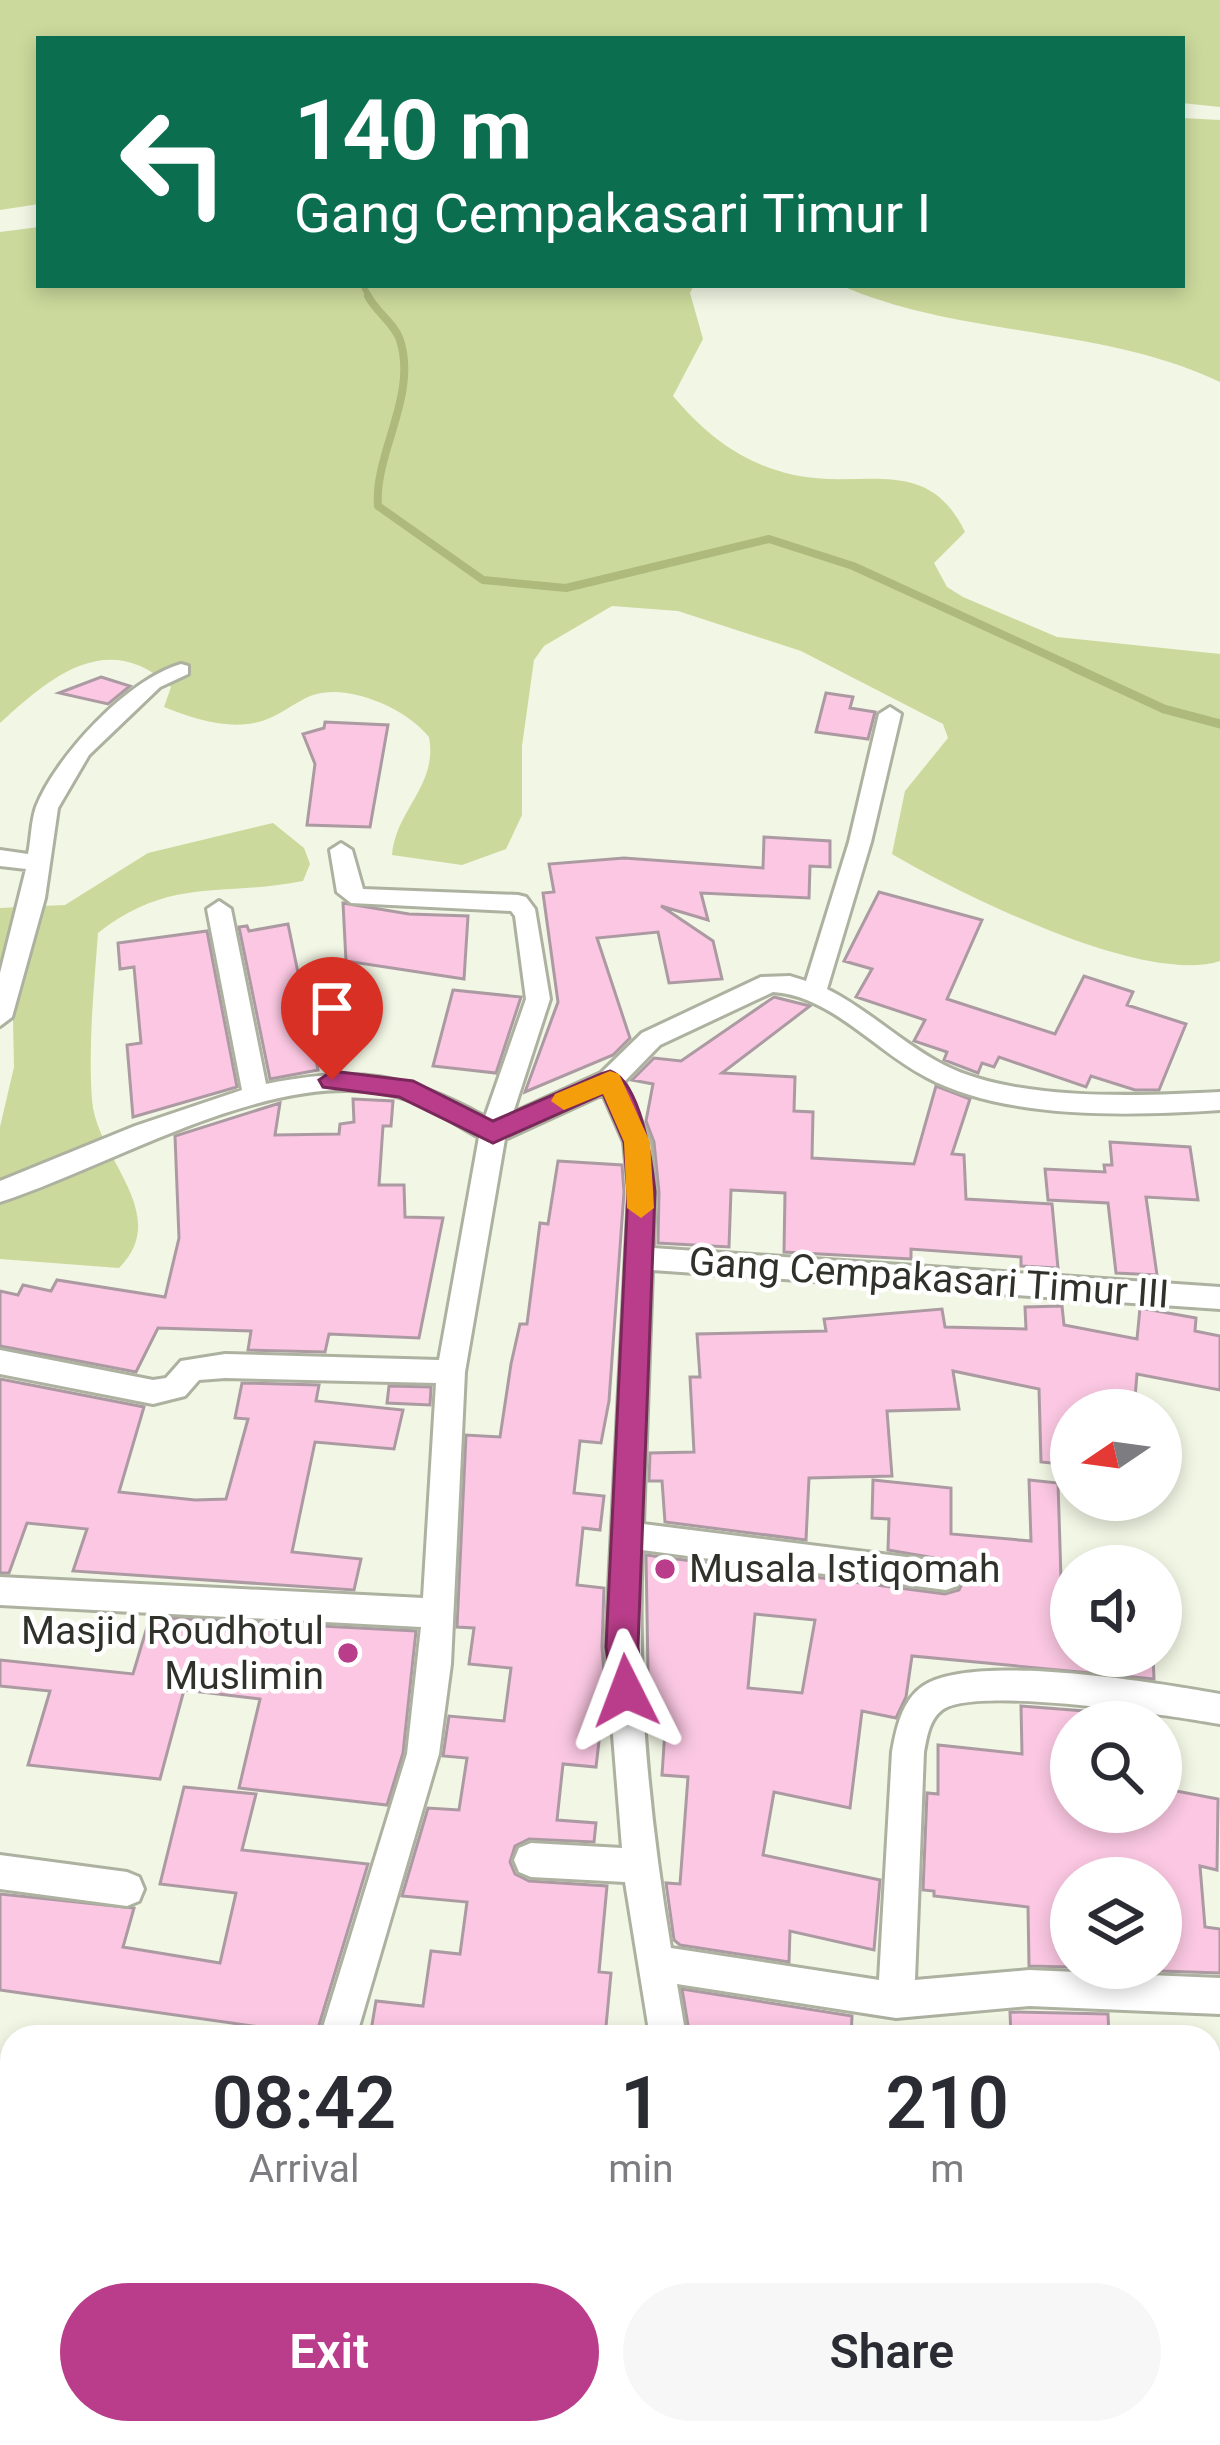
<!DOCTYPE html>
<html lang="en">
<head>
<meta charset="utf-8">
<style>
  :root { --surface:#fff; --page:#f7f7f7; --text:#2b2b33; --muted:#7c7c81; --accent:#ba3d8b }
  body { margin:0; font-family:Roboto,sans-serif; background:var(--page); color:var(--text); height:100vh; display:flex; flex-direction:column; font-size:45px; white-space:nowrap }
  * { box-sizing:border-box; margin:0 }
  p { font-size:39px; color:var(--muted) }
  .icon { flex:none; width:66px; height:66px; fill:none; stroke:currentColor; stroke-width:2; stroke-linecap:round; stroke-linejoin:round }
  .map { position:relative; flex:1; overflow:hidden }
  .drawer { position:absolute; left:0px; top:2025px; width:1221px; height:420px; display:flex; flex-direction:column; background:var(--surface); border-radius:36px 36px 0 0; box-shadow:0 6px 18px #0003 }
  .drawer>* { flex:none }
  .banner { position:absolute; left:36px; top:36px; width:1149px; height:252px; border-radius:0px; box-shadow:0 6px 18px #0003; background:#0b6e4f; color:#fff; overflow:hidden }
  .needle { width:78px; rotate:257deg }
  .buttons { position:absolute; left:1050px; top:1389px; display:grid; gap:24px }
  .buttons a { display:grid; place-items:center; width:132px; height:132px; border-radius:50%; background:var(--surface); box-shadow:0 6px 18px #0003; font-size:60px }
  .pin { position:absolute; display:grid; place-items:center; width:102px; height:102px; color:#fff; margin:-123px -51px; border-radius:50% 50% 50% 0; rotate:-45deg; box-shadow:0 0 12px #0007 }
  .pin .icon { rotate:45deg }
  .me { position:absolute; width:132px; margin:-66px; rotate:357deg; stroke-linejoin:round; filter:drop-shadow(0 0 9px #0008) }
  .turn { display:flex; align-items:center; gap:42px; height:252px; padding:0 60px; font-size:54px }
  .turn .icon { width:156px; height:156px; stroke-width:2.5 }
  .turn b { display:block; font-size:84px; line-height:102px }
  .eta { display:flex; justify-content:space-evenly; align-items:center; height:204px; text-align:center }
  .eta b { font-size:72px; font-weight:600; line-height:84px }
  .action { display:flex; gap:24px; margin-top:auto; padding:24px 60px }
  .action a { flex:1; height:138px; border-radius:72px; background:var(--accent); color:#fff; font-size:48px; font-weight:600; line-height:138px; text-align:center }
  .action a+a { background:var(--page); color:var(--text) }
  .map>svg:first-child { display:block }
  .green { fill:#cbd99c }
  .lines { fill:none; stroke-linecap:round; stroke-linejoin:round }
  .stream-far2 { stroke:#adba7c; stroke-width:6 }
  .stream-far1 { stroke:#adba7c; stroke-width:8 }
  .stream { stroke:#adba7c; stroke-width:9 }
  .building { fill:#fbc7e2; stroke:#ac9aa3; stroke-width:3; fill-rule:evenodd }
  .street-casing { stroke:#adb1a0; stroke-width:6 }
  .street { fill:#fff; fill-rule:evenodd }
  .route { fill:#ba3d8b; stroke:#79285a; stroke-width:3 }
  .slow { fill:#f59e0b }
  .poi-dot { fill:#ba3d8b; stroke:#fff; stroke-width:4.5 }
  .labels { text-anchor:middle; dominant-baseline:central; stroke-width:9; stroke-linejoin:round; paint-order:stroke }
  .street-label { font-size:39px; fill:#2f312a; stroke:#fff }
  .poi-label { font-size:39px; fill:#2f312a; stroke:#fff; text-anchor:start }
</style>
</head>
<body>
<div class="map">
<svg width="1220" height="2445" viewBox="0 0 1220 2445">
  <rect width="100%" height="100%" fill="#f2f6e4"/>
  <path class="green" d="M0,0H1220V107L1182,103V39H39V204L0,210Z
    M1182,118L1220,120V382C1101,325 960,338 840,285H1182Z
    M39,227V285H694L690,293L703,339L673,396C706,435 743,464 794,475C863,490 927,453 965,532L934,563L947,587L963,597L1057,637L1220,654V961C1144,986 960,894 892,854L905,791L948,738L943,724L801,651L678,611L612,606L544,646L534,660L522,746V815L506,849L462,865L392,855C396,809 438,786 429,737C407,709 349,683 313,695C292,703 277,719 254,723C226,729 191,718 164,707L171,687C108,628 51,676 0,723V232Z
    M273,823L304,848L310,864L303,881C223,897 170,876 98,933C94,988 88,1045 92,1100C96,1158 173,1214 119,1268L0,1259V1127L14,1067L13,1020L0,1017V908L65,905L148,853Z"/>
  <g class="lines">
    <path class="stream-far2" d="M363,285L370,299"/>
    <path class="stream-far1" d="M368,296C376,312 395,324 400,340C418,396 374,453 378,506L483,580L566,588L769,539L853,566L1080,670"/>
    <path class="stream" d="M1073,667L1164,709L1220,724"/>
  </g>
  <path class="building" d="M101,677L130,686L108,704L59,693Z
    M826,693L853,697L850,708L875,712L868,739L816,732Z
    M325,722L388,725L370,827L307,825L315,764L303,734L324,728Z
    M764,837L830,841V867L810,866L809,898L701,893L708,920L661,906L713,941L722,979L669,983L658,932L597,938L630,1038L613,1055L525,1092L558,1002L543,893L554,892L549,864L624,858L763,868Z
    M879,892L982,920L947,999L1055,1034L1084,976L1133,992L1127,1005L1186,1024L1159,1090H1135L1091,1076L1086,1087L999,1057L994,1067L982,1063L978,1073L944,1060L947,1052L914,1041L925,1020L856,997L872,969L844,961Z
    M343,903L409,914L468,916L464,979L346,961Z
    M288,924L318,1070L270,1079L239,927L247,926L249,931Z
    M207,931L237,1087L133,1117L127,1045L141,1043L134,967L120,969L118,943Z
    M453,990L521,997L496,1073L433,1066Z
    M774,997L810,1006L722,1073L795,1077L794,1111L813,1112L812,1158L914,1164L936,1086L970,1099L952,1154L964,1155L966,1199L1052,1204L1058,1268L1021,1266V1257L911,1249V1259L784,1252L785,1193L731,1190L729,1247L658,1243L659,1192L654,1142L646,1121L653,1084L632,1080L654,1058L681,1061Z
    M353,1099L393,1101L391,1126H383L379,1185H404L405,1217L443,1218L419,1338L329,1334L325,1352L248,1350L251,1331L158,1328L136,1372L0,1346V1291L18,1295L23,1285L51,1291L57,1280L165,1297L179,1238L175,1136L280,1103L275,1135L339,1134L340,1124L354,1122Z
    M1110,1142L1190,1147L1198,1200L1146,1197L1157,1275L1116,1273L1108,1203L1048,1200L1045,1169L1105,1172L1104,1165H1112Z
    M558,1161L622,1165L624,1192L609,1401L601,1443L580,1441L574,1493L604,1496L600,1530L583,1528L577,1585L604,1588L602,1647L608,1725L601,1724L596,1767L563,1764L557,1820L596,1823L594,1842L529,1839L515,1846L510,1862L515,1874L529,1881L607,1886L599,1972L611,1973L605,2037H370L376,2001L423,2006L431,1951L460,1954L467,1902L402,1896L428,1808L459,1810L467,1758L443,1756L449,1716L504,1721L511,1668L469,1664L474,1628L457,1627L466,1435L500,1437L511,1364L520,1324H527L540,1223L548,1224Z
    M1062,1306L1064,1325L1137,1339L1140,1308L1196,1318L1195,1331L1220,1336V1390L1137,1374L1134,1410H1071V1465L1041,1462L1039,1389L953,1371L959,1409L887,1411L892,1476L809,1478L806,1540L665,1522L662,1481H649L650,1453L694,1452L690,1377H700L697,1334L826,1331L824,1319L942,1309L945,1327L1026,1329L1025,1307Z
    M0,1379L144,1407L119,1492L195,1500L226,1499L248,1419L235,1418L242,1383L319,1385L316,1401L403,1410L394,1449L315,1442L292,1552L361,1559L354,1590L73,1571L87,1529L27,1523L9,1573H0Z
    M389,1386L431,1387L430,1405L387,1403Z
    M873,1480L951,1488V1534L1031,1541L1029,1480L1058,1483L1061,1579L1071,1580V1656H1153L1154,1679L912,1656L906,1697L896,1718L862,1711L850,1808L774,1792L763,1855L880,1880L874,1950L790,1931L789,1962L680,1945L674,1940L666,1883L680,1884L688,1777L662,1775L665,1730L649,1729L646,1555L945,1594L959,1590L965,1578L959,1562L888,1550L889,1519L872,1518ZM755,1614L815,1620L802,1693L748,1688Z
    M150,1617L416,1631L403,1753L387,1805L239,1788L260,1699L184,1690L160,1779L28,1765L50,1691L0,1686V1660L133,1674Z
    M1021,1706L1110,1713L1111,1722H1071V1812H1161V1788L1218,1799L1217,1870L1200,1866L1205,1927L1220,1929V1973L1161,1971V1878H1071V1967L1029,1966L1028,1907L934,1896V1891L923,1890L927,1793L938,1794V1745L1022,1754Z
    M184,1787L256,1794L242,1850L368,1864L316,2035L0,1990V1894L134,1908L123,1947L220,1963L236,1893L160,1884Z
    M682,1989L852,2016L851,2037H690Z
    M1010,2012L1108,2014L1109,2037H1011Z"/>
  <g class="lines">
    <defs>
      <path id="street" d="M181,664L188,666V674L160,687L89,755L58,808L45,898L12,1017L0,1026V973L26,869L0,866V850L28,854C31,840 31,821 36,807C56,756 128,679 181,664Z
        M890,707L901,714L871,842L827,989C869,1010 903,1044 944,1065C1017,1102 1140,1096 1220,1092V1110C1132,1116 1005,1120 926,1077C875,1051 832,996 773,992L660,1045L624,1082L650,1142L655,1192L653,1248L1220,1287V1309L652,1270L643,1524L946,1562L957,1566L961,1576L957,1586L946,1590L642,1550C636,1683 649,1816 671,1948L879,1980L892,1752C896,1729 902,1700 923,1686C974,1652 1158,1683 1220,1694V1724C1174,1716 975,1685 942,1710C929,1720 927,1737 924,1752L915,1980L1029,1970L1220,1978V2014L1029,2006L896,2018L677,1984L686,2037H650L625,1882L531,1877L519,1872L514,1860L519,1848L531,1843L622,1848L606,1647L629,1192L624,1142L603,1094L505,1139L465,1372L451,1664L439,1754L356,2037H320L407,1754L421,1627L0,1605V1577L423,1598L436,1383L225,1378L199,1380L185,1396L153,1404L0,1374V1350L153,1380L166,1378L181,1361L225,1354L439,1360L479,1137C455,1124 432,1107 406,1099C286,1058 113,1166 0,1202V1181L135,1126L242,1090L207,909L219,901L231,909L266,1084C356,1066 406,1073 485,1117L526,999L515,916L511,911L351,903L337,892L330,850L341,843L352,850L363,889L518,895L526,897L535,909L550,999L513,1113L601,1073L642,1033L761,977L790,976L806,981L849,842L879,714Z
        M0,1855L127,1872L139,1877L144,1889L139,1901L127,1906L0,1889Z
        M240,2433H280L279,2445H239Z
        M596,2433H636L633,2445H593Z
        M955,2433H1035L1040,2445H960Z"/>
    </defs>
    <use href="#street" class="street-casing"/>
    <use href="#street" class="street"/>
  </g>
  <path class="route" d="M332,1071L413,1081L493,1121L601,1074L610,1071C641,1082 652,1162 655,1192L638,1647L642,1691L637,1702L626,1706L614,1702L606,1647L628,1192L624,1142L603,1094L493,1143L399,1097L323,1087L319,1080Z"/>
  <path class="slow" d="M610,1071L619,1074L650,1142L654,1208L641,1218L627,1208L624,1142L603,1094L564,1110L551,1101L555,1094Z"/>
  <g class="poi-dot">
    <circle cx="665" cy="1569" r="12"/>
    <circle cx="348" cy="1653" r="12"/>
  </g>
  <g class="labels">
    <g class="street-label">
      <text transform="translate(929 1278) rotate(4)">Gang Cempakasari Timur III</text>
    </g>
    <g class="poi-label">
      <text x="689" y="1569">Musala Istiqomah</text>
      <text x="324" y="1631" text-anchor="end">Masjid Roudhotul<tspan x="324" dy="45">Muslimin</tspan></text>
    </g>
  </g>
</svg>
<div class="buttons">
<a><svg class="needle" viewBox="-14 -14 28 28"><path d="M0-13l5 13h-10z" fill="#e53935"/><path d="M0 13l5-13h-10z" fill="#7c7c81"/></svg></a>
<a><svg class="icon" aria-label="sound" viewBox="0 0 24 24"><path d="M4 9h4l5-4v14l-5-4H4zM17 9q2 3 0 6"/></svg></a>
<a><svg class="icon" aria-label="search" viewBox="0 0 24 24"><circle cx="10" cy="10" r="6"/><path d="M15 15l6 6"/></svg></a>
<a><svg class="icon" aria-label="layers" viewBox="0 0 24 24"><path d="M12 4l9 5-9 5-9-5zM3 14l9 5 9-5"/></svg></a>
</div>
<div class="pin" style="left:332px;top:1080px;background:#d93025"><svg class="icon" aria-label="arrive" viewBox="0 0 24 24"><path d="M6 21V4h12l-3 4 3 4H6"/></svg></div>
<svg class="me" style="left:626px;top:1691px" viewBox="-20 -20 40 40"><path d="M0-17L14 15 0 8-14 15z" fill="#ba3d8b" stroke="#fff" stroke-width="4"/></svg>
<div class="banner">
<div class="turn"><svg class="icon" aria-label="left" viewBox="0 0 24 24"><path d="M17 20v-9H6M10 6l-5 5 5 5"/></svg><div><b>140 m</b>Gang Cempakasari Timur I</div></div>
</div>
<section class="drawer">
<div class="eta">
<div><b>08:42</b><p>Arrival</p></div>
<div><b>1</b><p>min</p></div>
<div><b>210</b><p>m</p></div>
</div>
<div class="action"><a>Exit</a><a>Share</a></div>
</section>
</div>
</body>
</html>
